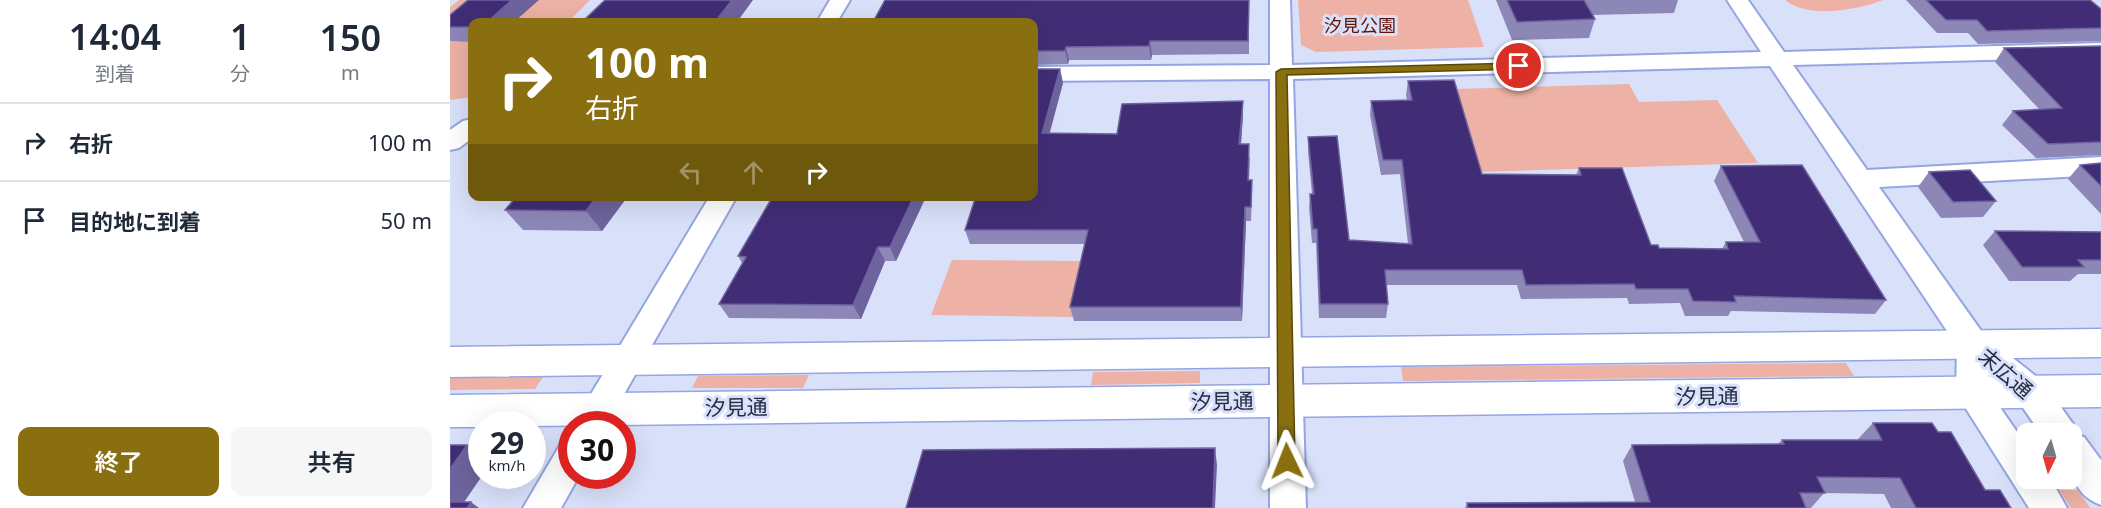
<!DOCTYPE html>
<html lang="ja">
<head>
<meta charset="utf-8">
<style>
  :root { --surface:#fff; --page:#f6f6f7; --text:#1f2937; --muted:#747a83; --line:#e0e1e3; --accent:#896f10 }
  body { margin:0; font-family:"Noto Sans","Noto Sans JP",sans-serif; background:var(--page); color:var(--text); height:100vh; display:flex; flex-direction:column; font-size:22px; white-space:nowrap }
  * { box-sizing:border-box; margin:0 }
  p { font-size:20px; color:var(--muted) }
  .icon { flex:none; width:33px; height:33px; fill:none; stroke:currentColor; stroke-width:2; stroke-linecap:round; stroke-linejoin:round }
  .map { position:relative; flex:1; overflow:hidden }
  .drawer { display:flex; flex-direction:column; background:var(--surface); width:450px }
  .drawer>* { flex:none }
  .hud { position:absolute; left:18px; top:18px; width:570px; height:183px; border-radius:12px; box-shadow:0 6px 24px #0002; background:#896f10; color:#fff; overflow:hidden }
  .needle { width:39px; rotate:185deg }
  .buttons { position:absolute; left:1566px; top:423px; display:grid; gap:12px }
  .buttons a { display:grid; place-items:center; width:66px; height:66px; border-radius:12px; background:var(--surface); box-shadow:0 6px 24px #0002; font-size:30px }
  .speed { position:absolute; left:18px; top:411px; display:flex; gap:12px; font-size:30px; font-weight:700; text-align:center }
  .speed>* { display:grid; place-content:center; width:78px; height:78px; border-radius:50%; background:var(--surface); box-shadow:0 6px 24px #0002; line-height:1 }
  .speed small { font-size:15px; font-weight:400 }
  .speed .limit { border:9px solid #d22; background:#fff; color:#111 }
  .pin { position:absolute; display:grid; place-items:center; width:51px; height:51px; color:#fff; margin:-26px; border:3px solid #fff; border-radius:50%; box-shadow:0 2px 6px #0007 }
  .me { position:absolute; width:66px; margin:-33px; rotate:358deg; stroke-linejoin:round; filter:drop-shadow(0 0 4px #0008) }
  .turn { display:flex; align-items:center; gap:21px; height:126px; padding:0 18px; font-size:27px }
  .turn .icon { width:78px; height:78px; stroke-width:2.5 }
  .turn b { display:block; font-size:42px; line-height:51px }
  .lanes { display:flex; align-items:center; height:57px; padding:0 18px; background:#0003; justify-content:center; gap:30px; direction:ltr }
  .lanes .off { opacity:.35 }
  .eta { display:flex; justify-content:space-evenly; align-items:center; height:102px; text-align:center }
  .eta b { font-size:36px; font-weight:600; line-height:42px }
  .action { display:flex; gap:12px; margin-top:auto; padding:12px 18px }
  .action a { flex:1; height:69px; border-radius:12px; background:var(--accent); color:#fff; font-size:24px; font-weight:600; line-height:69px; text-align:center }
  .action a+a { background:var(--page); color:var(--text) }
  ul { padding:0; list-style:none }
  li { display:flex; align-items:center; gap:18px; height:78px; padding:0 18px; border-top:2px solid var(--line) }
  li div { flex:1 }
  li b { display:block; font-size:22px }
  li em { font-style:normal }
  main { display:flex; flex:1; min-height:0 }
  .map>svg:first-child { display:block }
  .green { fill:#edb1a5 }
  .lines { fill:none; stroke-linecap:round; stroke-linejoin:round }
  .street-casing { stroke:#95a5e1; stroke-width:4 }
  .secondary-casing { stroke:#95a5e1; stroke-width:3 }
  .street { fill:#fff; fill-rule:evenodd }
  .secondary { fill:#fff; fill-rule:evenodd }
  .wall { fill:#8d87b8 }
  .shaded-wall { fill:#6f639e }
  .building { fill:#412d76; stroke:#6f639e; stroke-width:1.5 }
  .route { fill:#896f10; stroke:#59480a; stroke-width:1.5 }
  .labels { text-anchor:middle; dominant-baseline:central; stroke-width:6; stroke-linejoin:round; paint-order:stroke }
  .far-park-label { font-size:18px; fill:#661003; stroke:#d9e1fa }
  .street-label { font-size:21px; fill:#242a42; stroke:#d9e1fa }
</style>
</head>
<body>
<main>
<section class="drawer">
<div class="eta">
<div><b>14:04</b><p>到着</p></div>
<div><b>1</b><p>分</p></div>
<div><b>150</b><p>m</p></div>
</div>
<ul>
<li><svg class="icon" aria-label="right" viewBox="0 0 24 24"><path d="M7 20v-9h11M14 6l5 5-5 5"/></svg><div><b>右折</b></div><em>100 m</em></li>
<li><svg class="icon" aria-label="arrive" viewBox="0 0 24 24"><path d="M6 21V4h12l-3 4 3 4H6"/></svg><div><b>目的地に到着</b></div><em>50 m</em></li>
</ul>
<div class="action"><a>終了</a><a>共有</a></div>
</section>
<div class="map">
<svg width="1651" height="508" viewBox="0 0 1651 508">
  <rect width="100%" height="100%" fill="#d9e1fa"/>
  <path class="green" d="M9,0H140L118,22H22V97L0,100V7Z
    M848,0H1018L1034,47L866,52L851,45Z
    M1335,0H1433C1408,10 1357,19 1335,0Z
    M1179,84L1189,102L1267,100L1308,163L1031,172L1005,89Z
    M502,260L635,261L623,317L481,315Z
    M1396,363L1404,376L953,381L951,367Z
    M750,371V383L641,385L643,372Z
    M359,375L353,388H242L248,376Z
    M93,377L85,389L0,390V378Z
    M1609,490H1628L1640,508H1621Z"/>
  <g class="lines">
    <defs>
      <path id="street" d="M380,0H400L387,22H367Z
        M820,0H840L842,65L1311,52L1277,0H1298L1334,52L1651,43V57L1343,65L1417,170L1651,157V175L1429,187L1534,335L1593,382L1623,424L1627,435L1634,437L1651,460V505C1617,492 1622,464 1622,434H1591L1569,402L1538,375V390L1576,445V478H1600L1617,508H1579L1506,393L1507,346L1320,66L843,79L856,508H820V79L584,81V67L820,65Z
        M22,119V138L9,148L0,150V130L13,121Z
        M260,196H287L157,424H123Z
        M122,441V476H129L111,508H73L110,445Z"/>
      <path id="secondary" d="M1651,329V357L0,377V347Z
        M1651,375V407L82,426V424H32V427H0V395Z"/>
    </defs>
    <use href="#street" class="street-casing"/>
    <use href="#secondary" class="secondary-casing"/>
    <use href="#street" class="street"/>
    <use href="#secondary" class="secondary"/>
  </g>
  <path class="wall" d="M799,0V54L702,55L701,60H619L618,64L584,65V22Z
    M1046,0H1228L1224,13L1142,15L1145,19L1139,38L1062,40Z
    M1456,0H1640L1651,9V41L1528,44L1518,33H1487Z
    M0,15L22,22V42L0,41Z
    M1651,46V155L1586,158L1552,125L1563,111L1589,109L1545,62L1554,48Z
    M610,69L613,83L599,133L667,134L793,101V115L791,144L800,158L799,180H802V194L801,221H796L792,321H624L620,307L635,244H520L515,230L525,201H474L446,261H435L411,319L279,318L269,304L292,263L288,256L323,196H584Z
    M958,81L1032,174L1126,175L1129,168L1201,245L1209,248L1272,249L1276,242H1294L1264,181L1271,166L1436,300L1425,314L1281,311L1278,316H1235L1230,303L1179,304L1177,298L1071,299L1067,285H936L938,304L936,318H869L866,243H862L859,208L860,194H862L858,152V137L899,240L958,244L950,174L931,175L920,115L921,101L957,100L956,95Z
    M1651,163V214L1618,179L1630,165Z
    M1479,172L1546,201L1533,217L1491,218L1468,187Z
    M178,196L152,231L73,230L55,210Z
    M1545,231L1651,232V274H1628L1620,281H1559L1533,245Z
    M1423,423L1488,432L1535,490L1561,508H1441L1434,494L1374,493L1361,508H1015L1017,503L1185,502L1173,461L1182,445L1328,444L1332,440H1408V439Z"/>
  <path class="shaded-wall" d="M62,0H89L64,22H37Z
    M282,0H303L287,22H265Z
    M700,41L702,55L701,60L699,46Z
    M616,47L619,60L618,64L615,51Z
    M610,69L613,83L596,147L592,133Z
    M793,101V115L790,158L789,144Z
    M147,196H178L152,231L136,211Z
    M464,196H472L474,201L446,261L440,247Z
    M795,207L796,221L792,321L791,307Z
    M428,247L435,261L411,319L403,305Z
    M17,445L32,457V476L10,508H0V469Z
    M765,448L767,465L765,508H763Z
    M21,502L29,508H17Z"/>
  <path class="building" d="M18,0H62L37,22H22V27H0V15Z
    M155,0H282L265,22H132Z
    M435,0H799L798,41H700L699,46L616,47L615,51H584V22H423Z
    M1057,0H1134L1145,19L1067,22Z
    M1476,0H1640L1651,9V28L1537,31L1527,20H1496Z
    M1651,46V142L1598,144L1563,111L1612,108L1554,48Z
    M584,69H610L592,133L667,134L672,104L793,101L789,144H799L798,180H802L801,207H795L791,307H620L638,230H515L526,196H584Z
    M1004,80L1032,174L1131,175L1129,168H1172L1201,245H1208L1209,248L1278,249L1276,242H1310L1271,166L1352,165L1436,300L1284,296L1286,302L1243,301L1238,289H1186L1184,284L1076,285L1072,270H935L938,304H870L867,229H863L860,194H864L858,137L887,136L899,240L962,244L952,160H933L921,101L962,100L958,81Z
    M1651,163V186L1630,165Z
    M1520,170L1546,201L1503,202L1479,172Z
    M67,196H147L136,211L55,210Z
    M323,196H464L440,247H428L403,305L269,304L296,257L288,256Z
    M1545,231L1651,232V260H1628L1634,267H1572Z
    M1423,423H1482L1488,432H1501L1535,490H1550L1561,508H1466L1450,478L1367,477L1375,493H1350L1356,508H1018L1017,503L1200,502L1182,445L1334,444L1332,440H1432Z
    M0,445H17L0,469Z
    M765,448L763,508H456L473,450Z
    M0,502H21L17,508H0Z"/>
  <path class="route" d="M1069,63L1073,64V69L837,75L845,461L842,466L837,468L831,466L828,461L826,72L831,69Z"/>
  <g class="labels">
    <g class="far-park-label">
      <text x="910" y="25">汐見公園</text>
    </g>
    <g class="street-label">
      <text transform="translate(1556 373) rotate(41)">末広通</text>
      <text transform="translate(1257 396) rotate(-1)">汐見通</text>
      <text transform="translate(772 401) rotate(-1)">汐見通</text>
      <text transform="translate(286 407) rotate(-1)">汐見通</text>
    </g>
  </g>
</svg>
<div class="buttons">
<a><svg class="needle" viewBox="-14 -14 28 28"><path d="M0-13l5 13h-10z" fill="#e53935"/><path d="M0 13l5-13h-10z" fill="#747a83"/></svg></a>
</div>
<div class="speed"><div>29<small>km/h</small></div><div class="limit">30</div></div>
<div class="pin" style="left:1069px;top:66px;background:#d93025"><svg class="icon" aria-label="arrive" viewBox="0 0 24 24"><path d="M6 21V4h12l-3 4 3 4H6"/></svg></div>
<svg class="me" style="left:837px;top:461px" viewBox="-20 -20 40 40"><path d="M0-17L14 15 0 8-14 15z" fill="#896f10" stroke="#fff" stroke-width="4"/></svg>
<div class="hud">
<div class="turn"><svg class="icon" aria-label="right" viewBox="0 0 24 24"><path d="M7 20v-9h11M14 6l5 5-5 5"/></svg><div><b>100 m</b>右折</div></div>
<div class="lanes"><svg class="icon off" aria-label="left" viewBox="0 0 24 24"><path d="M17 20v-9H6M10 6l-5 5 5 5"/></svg><svg class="icon off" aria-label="ahead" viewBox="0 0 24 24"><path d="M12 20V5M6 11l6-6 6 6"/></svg><svg class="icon" aria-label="right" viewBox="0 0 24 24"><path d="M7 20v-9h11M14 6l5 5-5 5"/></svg></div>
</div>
</div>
</main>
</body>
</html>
